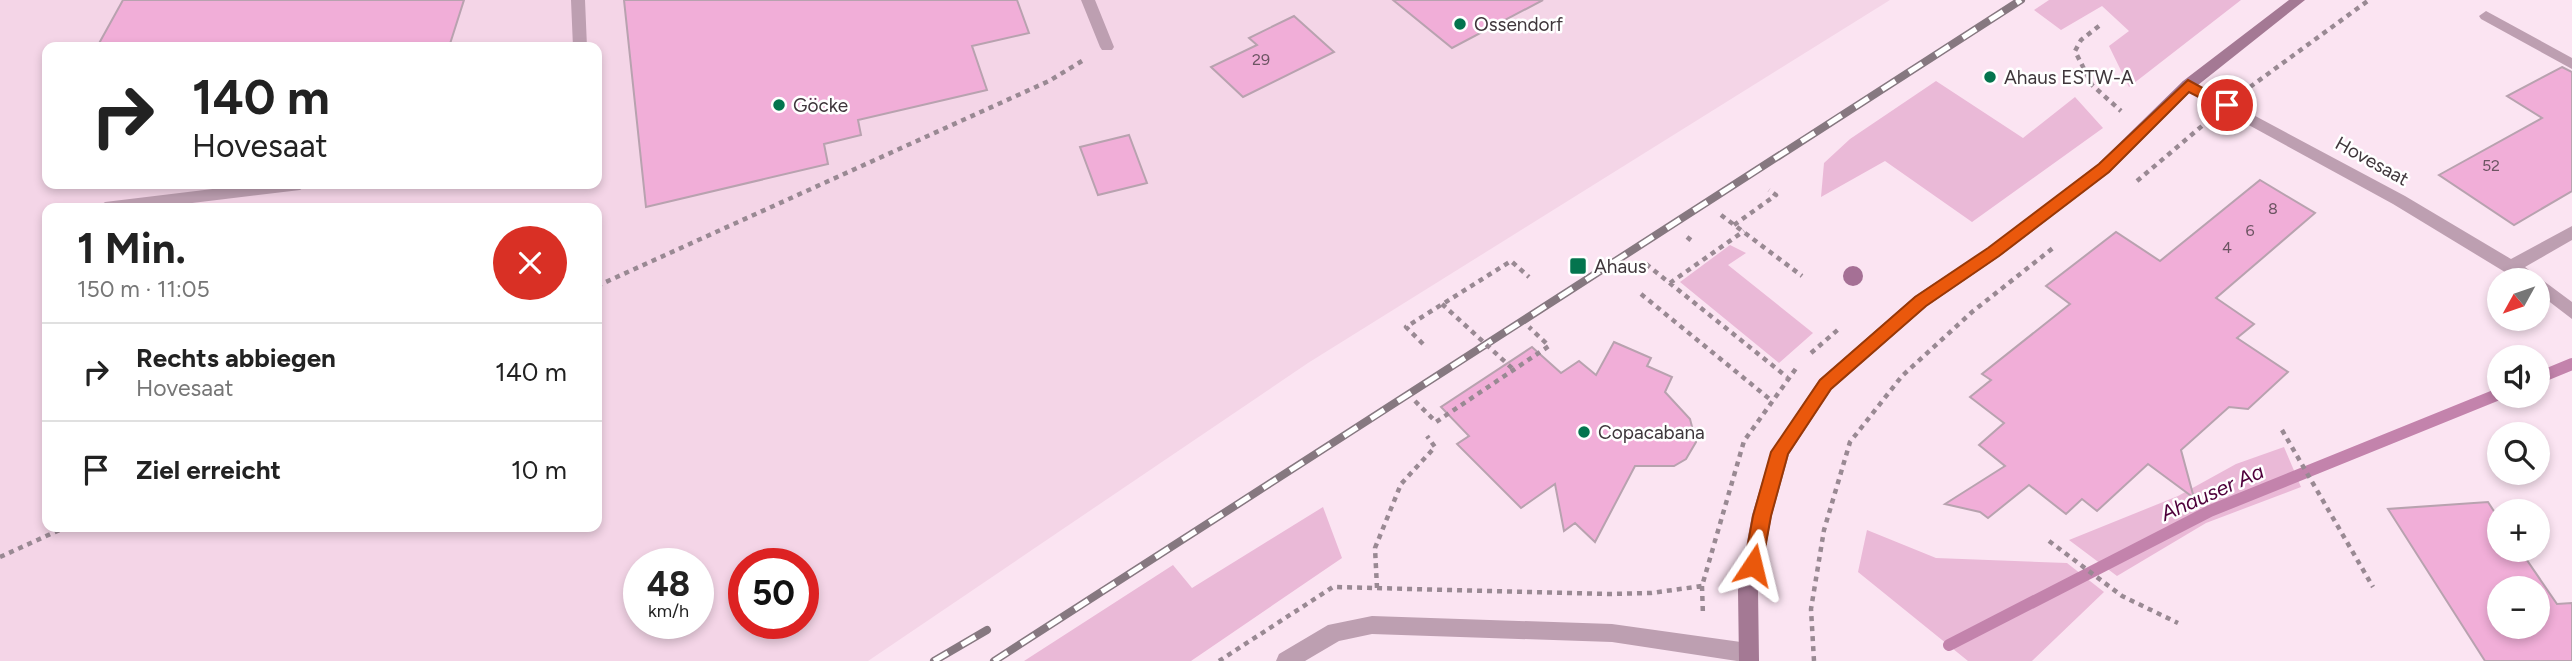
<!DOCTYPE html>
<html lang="de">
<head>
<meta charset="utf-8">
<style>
  :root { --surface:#fff; --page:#f6f6f6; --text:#222; --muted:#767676; --line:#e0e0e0 }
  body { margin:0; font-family:Figtree,sans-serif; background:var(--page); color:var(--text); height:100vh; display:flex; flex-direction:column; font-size:26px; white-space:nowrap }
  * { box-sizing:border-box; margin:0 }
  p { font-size:23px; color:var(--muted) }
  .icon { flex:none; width:38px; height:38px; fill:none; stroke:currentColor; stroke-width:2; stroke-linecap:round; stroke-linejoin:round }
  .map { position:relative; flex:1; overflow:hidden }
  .panel { position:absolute; left:42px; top:203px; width:560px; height:329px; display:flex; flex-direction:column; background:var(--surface); border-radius:14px; box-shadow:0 4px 10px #0003 }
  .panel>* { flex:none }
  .hud { position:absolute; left:42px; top:42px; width:560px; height:147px; border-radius:14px; box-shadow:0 4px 10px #0003; background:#fff; color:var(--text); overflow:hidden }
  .needle { width:46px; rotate:230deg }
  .controls { position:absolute; left:2487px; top:268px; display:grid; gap:14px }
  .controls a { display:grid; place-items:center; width:63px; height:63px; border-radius:50%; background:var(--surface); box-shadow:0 4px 10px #0003; font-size:35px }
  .speed { position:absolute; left:623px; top:548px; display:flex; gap:14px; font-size:35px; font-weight:700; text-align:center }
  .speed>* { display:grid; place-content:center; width:91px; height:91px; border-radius:50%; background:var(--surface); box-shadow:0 4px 10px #0003; line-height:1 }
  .speed small { font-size:18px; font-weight:400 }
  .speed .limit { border:10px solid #d22; background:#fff; color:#111 }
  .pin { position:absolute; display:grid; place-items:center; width:60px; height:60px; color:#fff; margin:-30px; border:4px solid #fff; border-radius:50%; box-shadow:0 2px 7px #0007 }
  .me { position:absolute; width:77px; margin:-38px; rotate:10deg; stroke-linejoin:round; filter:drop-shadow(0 0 5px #0008) }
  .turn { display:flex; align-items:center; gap:24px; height:147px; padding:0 35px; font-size:32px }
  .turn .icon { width:91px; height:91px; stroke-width:2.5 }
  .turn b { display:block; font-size:49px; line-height:60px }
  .round { display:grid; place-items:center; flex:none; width:74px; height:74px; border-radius:37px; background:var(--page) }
  .summary { display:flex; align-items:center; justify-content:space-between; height:119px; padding:0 35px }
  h1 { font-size:42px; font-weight:700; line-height:52px }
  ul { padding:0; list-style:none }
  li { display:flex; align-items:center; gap:21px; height:98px; padding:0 35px; border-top:2px solid var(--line) }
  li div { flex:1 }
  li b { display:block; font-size:26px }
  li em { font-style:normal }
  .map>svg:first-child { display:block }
  .built { fill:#f4d5e7; fill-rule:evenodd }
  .green { fill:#eab9d7 }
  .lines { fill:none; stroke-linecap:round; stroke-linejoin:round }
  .stream { stroke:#c383ac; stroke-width:12 }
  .building { fill:#f1aed8; stroke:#b8a2af; stroke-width:2; fill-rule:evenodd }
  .path { stroke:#998993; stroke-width:4.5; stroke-dasharray:5 5; stroke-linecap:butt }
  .service { fill:#bd9fb1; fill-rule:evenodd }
  .minor { fill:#bd9fb1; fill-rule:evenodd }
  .secondary { fill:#a47994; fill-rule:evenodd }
  .rail-casing { stroke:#867880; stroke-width:8 }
  .rail { stroke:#fff; stroke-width:5; stroke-dasharray:16; stroke-linecap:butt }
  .path-bridge { stroke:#998993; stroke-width:4.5; stroke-dasharray:5 5; stroke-linecap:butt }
  .tree { fill:#a57095 }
  .route { fill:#ea580c; stroke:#983908; stroke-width:2 }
  .poi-dot { fill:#04744e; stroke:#fff; stroke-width:2.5 }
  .labels { text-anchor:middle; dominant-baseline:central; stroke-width:5; stroke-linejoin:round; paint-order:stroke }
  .number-label { font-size:16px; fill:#6c5462 }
  .poi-label { font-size:19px; fill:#3f363b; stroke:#fff; text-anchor:start }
  .street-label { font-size:19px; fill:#3f363b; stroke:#fff }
  .water-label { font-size:21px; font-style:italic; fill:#4f003b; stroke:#fff }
</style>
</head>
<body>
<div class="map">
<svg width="2572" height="661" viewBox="0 0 2572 661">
  <rect width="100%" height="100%" fill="#fbe4f2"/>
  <path class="built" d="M0,0H1890L1308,363L868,661H0ZM47,47H597V184H47ZM47,208H597V527H47ZM639,564H698V623H639ZM744,564H803V623H744Z"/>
  <path class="green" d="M2049,0H2241L2129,87L2109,46L2129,31L2102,6L2061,30L2034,10Z
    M1936,81L2023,138L2075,97L2103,128L1972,222L1885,161L1821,197L1824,163L1850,139Z
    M1730,245L1746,253L1728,265L1813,333L1779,363L1680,282Z
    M2284,447L2301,487L2206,523L2117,576L2069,540L2178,496L2236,464Z
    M1323,507L1342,558L1191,661H1024L1173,565L1192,588Z
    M1867,530L1936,558L2067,563L2104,592L2032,661H1968L1858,572Z"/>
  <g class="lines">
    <path class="stream" d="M2538,378L2572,364
      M1949,645L2210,511L2499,394"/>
  </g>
  <path class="building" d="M123,0H464L449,47H97Z
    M624,0H1017L1029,33L972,46L987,90L858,120L861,135L824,144L828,164L646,207Z
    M1393,0H1543L1452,48Z
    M1294,16L1334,52L1243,97L1211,67L1257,45L1249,38Z
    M2562,67L2572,72V191L2514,225L2439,175L2542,118L2507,96Z
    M1129,135L1147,183L1098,195L1080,147Z
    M2260,180L2315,213L2216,298L2254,324L2237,338L2288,372L2248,409L2229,407L2181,450L2194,498L2148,464L2097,511L2082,499L2066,514L2029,485L1988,518L1980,512L1945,504L2005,466L1979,445L2004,423L1970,397L1991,380L1982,374L2070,304L2046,286L2116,232L2160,261Z
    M1614,342L1651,358L1647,366L1672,377L1665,392L1690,419L1696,442L1686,459L1674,466H1635L1595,542L1575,523L1564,531L1555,484L1521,508L1457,444L1469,436L1441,407L1532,347L1561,373L1579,361L1596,375Z
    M2488,502L2499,519V550H2520L2557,604L2572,603V661H2485L2388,509ZM2499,588H2538V626H2499Z"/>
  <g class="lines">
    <path class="path" d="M2099,26L2081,40L2075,51L2092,85L2121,111
      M2250,87L2369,0
      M2137,181L2202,126
      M1721,215L1802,276
      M1734,225L1776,195L1769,190
      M1687,237L1692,241
      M1646,264L1787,377
      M1670,283L1744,231
      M597,286L1049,81L1082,61
      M1641,294L1772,401
      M1423,344L1406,327L1511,261L1529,277
      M1811,353L1841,327
      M1415,401L1436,422L1549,346L1529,327
      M2282,430L2373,587
      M2049,541L2122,596L2178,623
      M0,557L66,527
      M1702,586L1703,616
      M1377,588L1375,548L1401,484L1435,447L1427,436
      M1219,661L1333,587L1609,594L1651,593L1702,586L1744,441L1797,367
      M1814,661L1811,609L1824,530L1850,442L1902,376L1972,312L2053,248"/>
    <path class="service" d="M571,0H585L587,47H573Z
      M1081,0H1095L1114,47L1112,50H1102L1100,47Z
      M254,184H308L300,190L151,208H97L105,202Z
      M1372,616L1612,624L1748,643L1755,646L1758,653L1752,661H1737L1612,642L1372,634L1339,641L1305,661H1276L1279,654L1328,625Z"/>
    <path class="minor" d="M2486,11L2572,58V69L2481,19L2479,16Z
      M2188,80L2405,196L2511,259L2572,226V240L2525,267L2572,302V319L2538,293V280H2518L2393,204L2183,89L2180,85L2183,81Z"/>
    <path class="secondary" d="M2289,0H2305L2193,89L2110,172L2000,256L1927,306L1831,390L1789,454L1772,515L1758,590L1759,661H1739L1738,590L1752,515L1771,452L1819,380L1915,296L1988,248L2098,164L2183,81Z"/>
    <defs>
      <path id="rail" d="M934,661L987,630
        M994,661L2021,0"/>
    </defs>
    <use href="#rail" class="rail-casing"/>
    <use href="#rail" class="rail"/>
    <path class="path-bridge" d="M1442,304L1514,370"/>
  </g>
  <circle class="tree" cx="1853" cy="276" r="10"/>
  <path class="route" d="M2188,80L2234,105L2227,110L2222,109L2189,92L2109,172L1999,256L1926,306L1831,389L1788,454L1771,516L1762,565L1760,571H1747L1744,565L1753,516L1771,452L1820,380L1915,297L1988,248L2099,164Z"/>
  <g class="poi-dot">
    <circle cx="1460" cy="24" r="7"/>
    <circle cx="1990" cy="77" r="7"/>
    <circle cx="779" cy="105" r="7"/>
    <rect x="1569" y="257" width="18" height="18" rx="3.5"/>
    <circle cx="1584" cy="432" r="7"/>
  </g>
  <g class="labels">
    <g class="number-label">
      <text x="1261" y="59">29</text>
      <text x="2491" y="165">52</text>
      <text x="2273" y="208">8</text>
      <text x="2250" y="230">6</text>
      <text x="2227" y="247">4</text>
    </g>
    <g class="poi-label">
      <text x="1474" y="24">Ossendorf</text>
      <text x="2004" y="77">Ahaus ESTW-A</text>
      <text x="793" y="105">Göcke</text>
      <text x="1594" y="266">Ahaus</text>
      <text x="1598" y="432">Copacabana</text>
    </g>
    <g class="street-label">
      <text transform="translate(2372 161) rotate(29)">Hovesaat</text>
    </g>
    <g class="water-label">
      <text transform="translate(2212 492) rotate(-24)">Ahauser Aa</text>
    </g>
  </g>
</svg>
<div class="controls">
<a><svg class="needle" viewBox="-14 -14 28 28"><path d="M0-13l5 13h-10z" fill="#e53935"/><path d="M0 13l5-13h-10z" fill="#767676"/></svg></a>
<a><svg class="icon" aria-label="sound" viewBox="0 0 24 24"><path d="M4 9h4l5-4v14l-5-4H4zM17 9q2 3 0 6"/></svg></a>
<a><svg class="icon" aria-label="search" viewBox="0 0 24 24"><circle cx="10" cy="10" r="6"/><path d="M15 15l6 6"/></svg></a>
<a>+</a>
<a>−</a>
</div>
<div class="speed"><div>48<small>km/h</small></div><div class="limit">50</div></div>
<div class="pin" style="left:2227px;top:105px;background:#d93025"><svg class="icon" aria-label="arrive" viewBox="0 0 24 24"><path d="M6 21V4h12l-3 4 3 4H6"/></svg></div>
<svg class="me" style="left:1753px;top:565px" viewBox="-20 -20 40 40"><path d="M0-17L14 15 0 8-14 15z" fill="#ea580c" stroke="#fff" stroke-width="4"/></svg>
<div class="hud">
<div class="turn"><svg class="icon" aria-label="right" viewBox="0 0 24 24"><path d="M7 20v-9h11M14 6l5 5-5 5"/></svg><div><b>140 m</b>Hovesaat</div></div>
</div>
<section class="panel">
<div class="summary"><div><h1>1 Min.</h1><p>150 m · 11:05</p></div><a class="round" style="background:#d93025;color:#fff"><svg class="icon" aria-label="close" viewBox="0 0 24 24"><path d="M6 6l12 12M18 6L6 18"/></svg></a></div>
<ul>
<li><svg class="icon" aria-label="right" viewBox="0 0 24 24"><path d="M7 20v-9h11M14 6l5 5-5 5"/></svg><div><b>Rechts abbiegen</b><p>Hovesaat</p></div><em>140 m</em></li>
<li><svg class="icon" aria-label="arrive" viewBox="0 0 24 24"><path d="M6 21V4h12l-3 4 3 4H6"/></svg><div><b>Ziel erreicht</b></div><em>10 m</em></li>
</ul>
</section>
</div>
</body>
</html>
